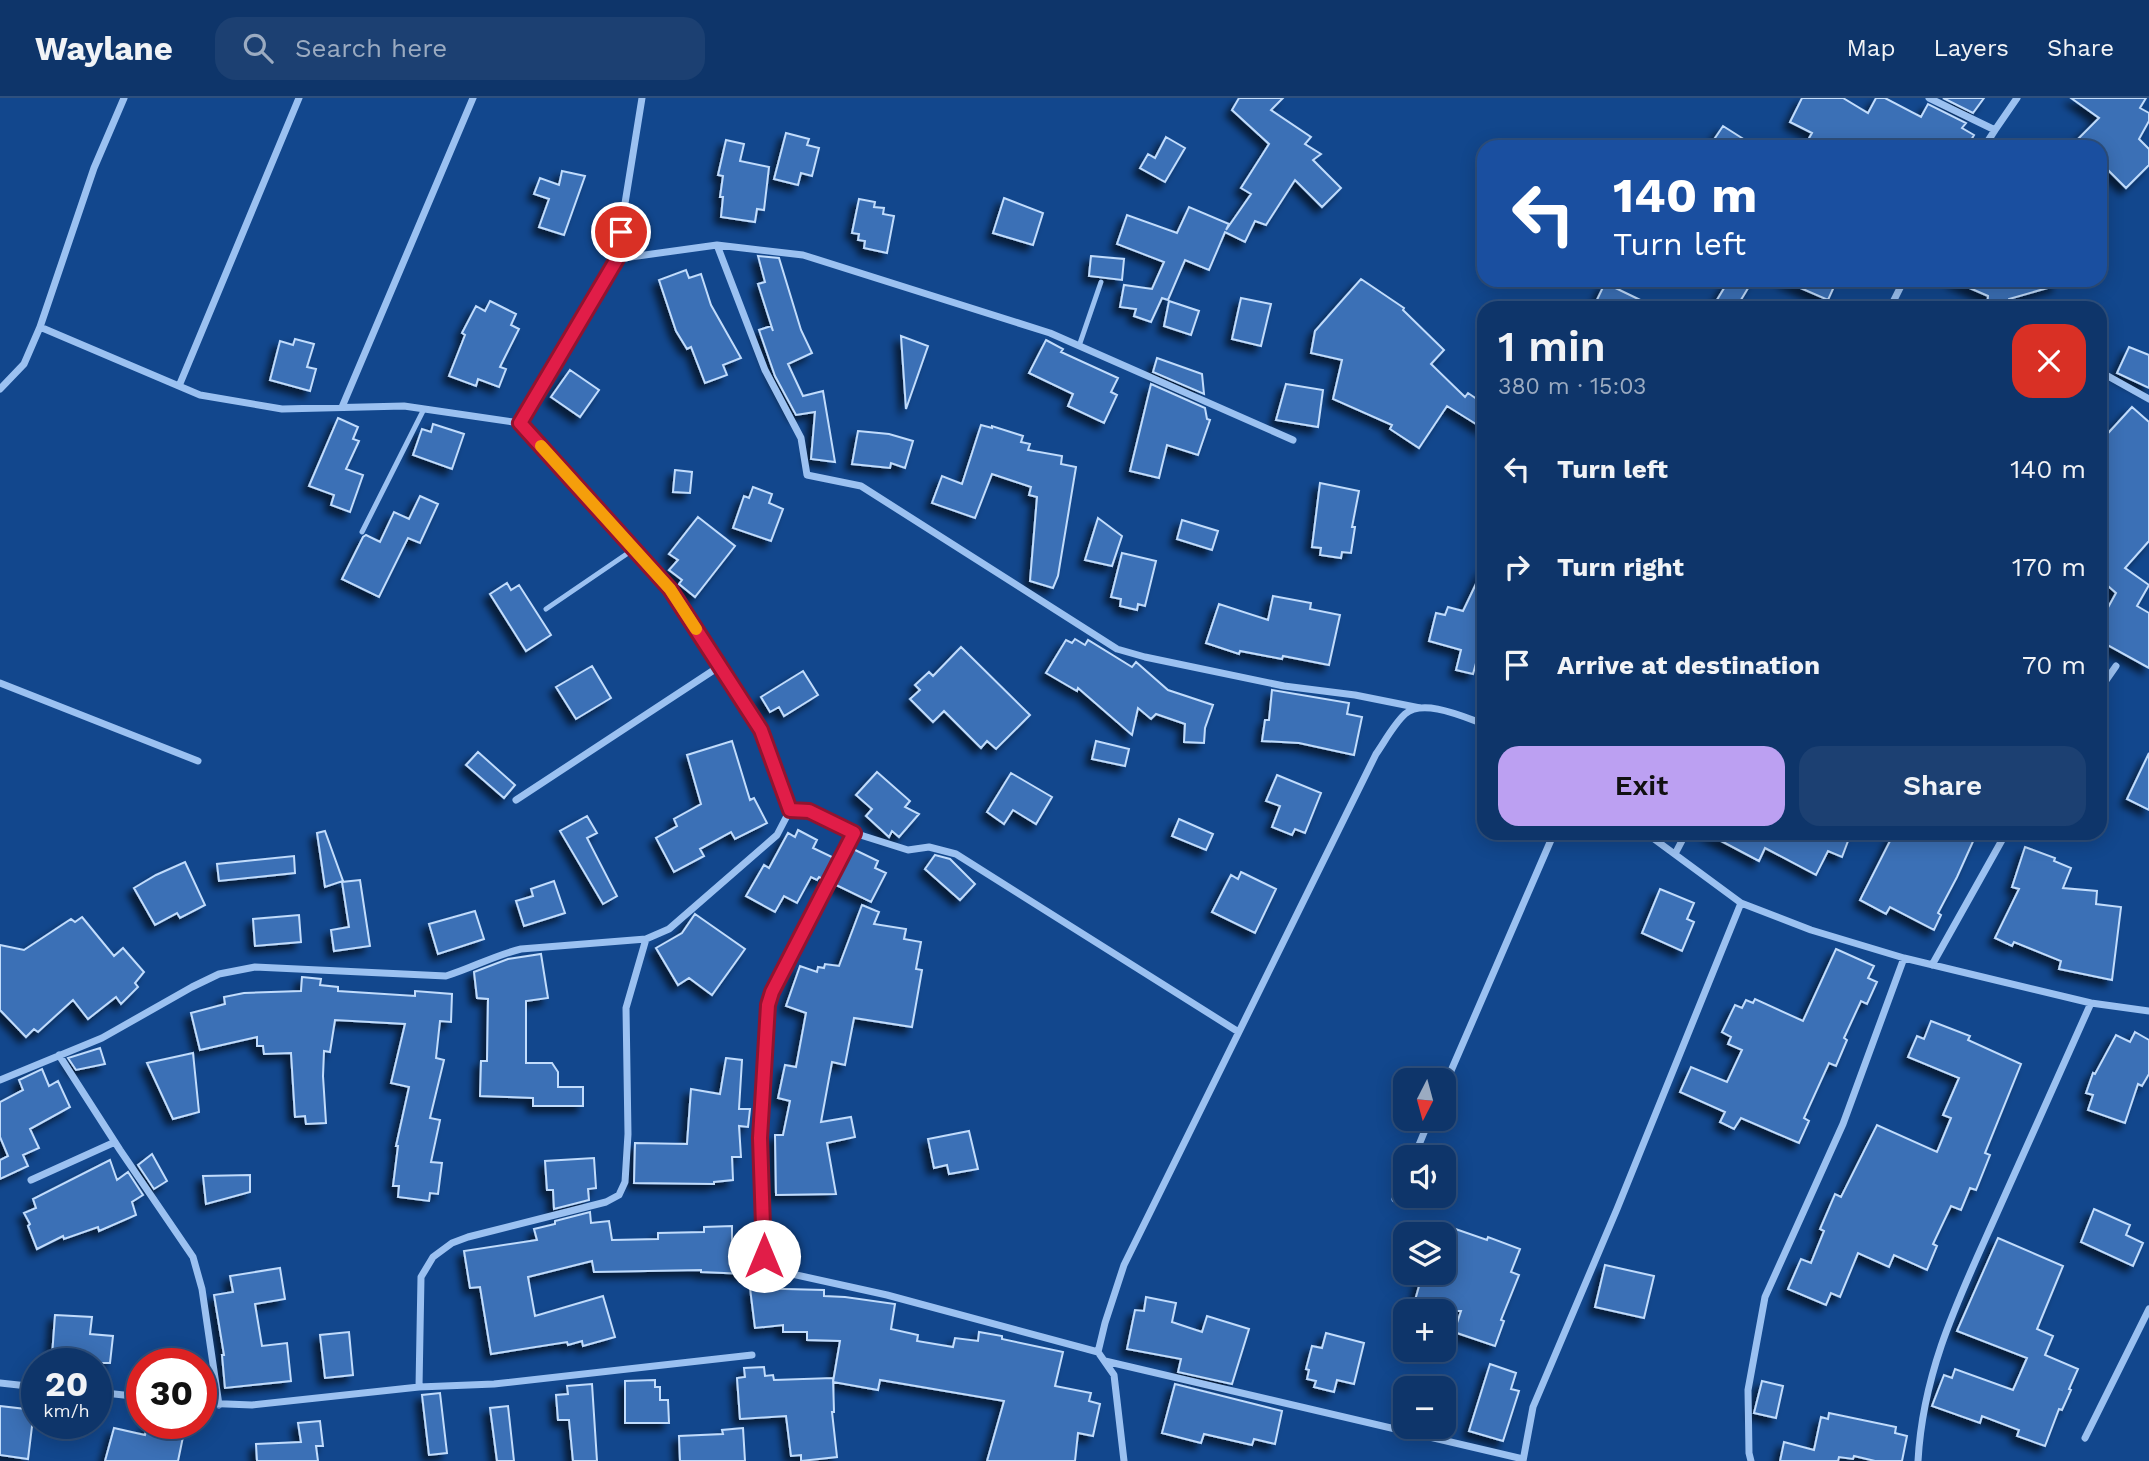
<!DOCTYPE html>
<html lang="en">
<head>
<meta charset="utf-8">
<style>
  :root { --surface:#0e356a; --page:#1c4072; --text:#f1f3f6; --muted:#9babc1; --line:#2e507e; --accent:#bca0f2 }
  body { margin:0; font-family:"Work Sans",sans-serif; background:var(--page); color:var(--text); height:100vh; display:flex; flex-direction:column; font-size:26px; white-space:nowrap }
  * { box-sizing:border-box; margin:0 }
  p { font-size:23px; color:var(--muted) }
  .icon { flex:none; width:38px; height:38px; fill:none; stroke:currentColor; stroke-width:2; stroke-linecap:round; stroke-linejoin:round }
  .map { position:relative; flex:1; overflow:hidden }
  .details { position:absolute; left:1477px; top:203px; width:630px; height:539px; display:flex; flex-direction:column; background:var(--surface); border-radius:21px; box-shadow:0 4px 18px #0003,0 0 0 2px var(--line) }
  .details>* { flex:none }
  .banner { position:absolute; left:1477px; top:42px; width:630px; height:147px; border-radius:21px; box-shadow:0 4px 18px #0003,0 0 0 2px var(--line); background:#1a4fa0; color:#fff; overflow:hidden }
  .needle { width:46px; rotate:186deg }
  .fabs { position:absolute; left:1393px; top:970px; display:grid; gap:14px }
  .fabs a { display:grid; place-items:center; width:63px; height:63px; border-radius:14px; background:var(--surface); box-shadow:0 4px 18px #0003,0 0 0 2px var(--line); font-size:35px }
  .speed { position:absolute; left:21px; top:1250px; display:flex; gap:14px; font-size:35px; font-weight:700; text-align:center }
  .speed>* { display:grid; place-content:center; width:91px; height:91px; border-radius:50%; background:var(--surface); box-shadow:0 4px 18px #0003,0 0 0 2px var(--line); line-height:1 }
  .speed small { font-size:18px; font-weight:400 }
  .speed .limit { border:10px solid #d22; background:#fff; color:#111 }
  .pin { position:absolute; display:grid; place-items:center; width:60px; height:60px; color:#fff; margin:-30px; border:4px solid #fff; border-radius:50%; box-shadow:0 2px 7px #0007 }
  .me { position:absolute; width:77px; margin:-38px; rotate:0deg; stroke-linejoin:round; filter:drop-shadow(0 0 5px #0008) }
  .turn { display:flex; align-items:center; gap:24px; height:147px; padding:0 21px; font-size:32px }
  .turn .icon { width:91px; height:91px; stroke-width:2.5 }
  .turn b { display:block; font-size:49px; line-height:60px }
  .round { display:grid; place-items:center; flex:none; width:74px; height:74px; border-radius:21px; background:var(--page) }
  .summary { display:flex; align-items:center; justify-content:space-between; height:119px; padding:0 21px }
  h1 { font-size:42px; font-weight:600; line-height:52px }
  .action { display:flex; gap:14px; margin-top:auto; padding:14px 21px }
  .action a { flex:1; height:80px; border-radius:21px; background:var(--accent); color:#111; font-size:28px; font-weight:600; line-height:80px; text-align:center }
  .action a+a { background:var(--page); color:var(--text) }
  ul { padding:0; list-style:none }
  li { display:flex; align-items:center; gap:21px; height:98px; padding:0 21px }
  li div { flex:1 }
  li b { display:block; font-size:26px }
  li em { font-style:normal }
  header { display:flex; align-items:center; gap:42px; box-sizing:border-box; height:98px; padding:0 35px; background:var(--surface); border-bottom:2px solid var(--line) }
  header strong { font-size:33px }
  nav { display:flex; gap:38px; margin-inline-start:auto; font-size:24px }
  .search { width:490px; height:63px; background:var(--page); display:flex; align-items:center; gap:18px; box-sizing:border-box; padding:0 24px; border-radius:21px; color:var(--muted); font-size:26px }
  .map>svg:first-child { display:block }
  .building { fill:#3b70b6; stroke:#c1dcfc; stroke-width:2; filter:url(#shadow) }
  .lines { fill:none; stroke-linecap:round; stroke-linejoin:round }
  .lane { stroke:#9bc1f1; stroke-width:5 }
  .street { stroke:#9bc1f1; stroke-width:7 }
  .route-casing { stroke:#92132f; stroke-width:18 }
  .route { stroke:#e11d48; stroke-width:12 }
  .slow { stroke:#f59e0b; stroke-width:12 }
</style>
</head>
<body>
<header>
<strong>Waylane</strong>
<div class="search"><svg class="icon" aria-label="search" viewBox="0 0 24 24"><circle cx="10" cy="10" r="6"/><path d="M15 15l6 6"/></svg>Search here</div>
<nav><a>Map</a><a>Layers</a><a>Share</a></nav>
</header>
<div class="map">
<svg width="2149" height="1363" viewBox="0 0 2149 1363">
  <defs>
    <filter id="shadow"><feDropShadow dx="-6" dy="6" stdDeviation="3.5" flood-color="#0009"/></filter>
  </defs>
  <rect width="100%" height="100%" fill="#12478d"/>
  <path class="building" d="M1239,0H1283L1271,12L1311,39L1305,46L1321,56L1313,62L1341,90L1322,109L1295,82L1266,127L1255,123L1245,144L1225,134L1209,172L1185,162L1168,202L1162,200L1151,224L1134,218L1136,211L1120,209L1124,187L1152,191L1164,164L1117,146L1127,117L1177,135L1189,109L1229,126L1226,132L1251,96L1241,90L1269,46L1232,12Z
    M1802,0H1843L1868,15L1876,0H1885L1921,19L1928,6L1966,25L1962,30L1974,37L1967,49H1804L1812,35L1790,24Z
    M1943,0H1984L1973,15Z
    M2071,0H2146L2140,10L2149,15V23L2139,41L2149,51V67L2126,90L2100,64V49H2070L2099,20Z
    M1723,28L1756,49H1709Z
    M786,35L809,41L807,47L819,50L812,78L801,75L798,87L774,81Z
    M1166,39L1185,50L1165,84L1140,70L1148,56L1155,60Z
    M726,42L744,46L740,63L769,69L764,112L757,111L755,124L721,119L723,99H720L723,78L718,77Z
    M562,73L585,78L564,137L539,129L549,101L534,96L540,80L559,87Z
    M1004,100L1043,115L1033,147L993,135Z
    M859,101L875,104L874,109L884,110L883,116L894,118L887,155L864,150L865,143L858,142L859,136L852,135Z
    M758,158L779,160L801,232L812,255L788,266L803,298L823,293L835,364L811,361L815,314L796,317L775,278L759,232L771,228L773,233L758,186L765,184Z
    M1091,158L1124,161L1122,182L1089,178Z
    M686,172L689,180L701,176L711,207L741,260L723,267L727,277L705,285L691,249L687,251L676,233L659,182Z
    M1361,181L1404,210L1403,212L1444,252L1431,266L1465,299L1468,295L1484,306L1481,314L1484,317V331L1447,308L1419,350L1390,331L1392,327L1333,301L1342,262L1311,255L1315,233Z
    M1729,182H1753L1736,210H1712Z
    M1782,182H1837L1828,202Z
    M1951,182H2057L2058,187L2009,201L2008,210H1987L1988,198Z
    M1605,185L1657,210H1593Z
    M1241,200L1271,206L1261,248L1232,241Z
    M490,203L516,216L511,227L519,231L500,269L506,271L499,289L478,281L476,288L449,278L465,237L462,235L476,208L485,213Z
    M1169,203L1199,213L1191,237L1164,228Z
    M901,238L928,248L906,311Z
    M295,241L314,246L307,269L316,271L310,293L270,282L280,243L293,247Z
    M1046,242L1063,251L1061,254L1118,280L1111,294L1117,297L1104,325L1068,308L1073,296L1029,275Z
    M2129,249L2149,257V290L2117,275Z
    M1157,260L1202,276L1204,296L1153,274Z
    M570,272L599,292L580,319L551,299Z
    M1151,286L1205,310L1207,321L1210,322L1198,357L1167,347L1159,380L1130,373Z
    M1286,286L1323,292L1318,329L1276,322Z
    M2132,309L2149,324V443L2125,470L2149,487L2137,508L2149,515V570L2100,543V524L2116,495L2100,481V344Z
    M338,320L358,329L353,341L359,343L346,371L363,377L350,414L331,407L334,397L309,388Z
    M433,326L464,336L452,371L413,357L422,331L431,334Z
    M981,327L992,330V328L1023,338L1021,344L1030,346L1028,352L1062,358L1061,366L1076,369L1058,478L1053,490L1030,483L1037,399L1029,397L1031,389L992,376L975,420L932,405L942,378L962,386Z
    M858,333L889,336L913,343L905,370L891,365L890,370L852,366Z
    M675,372L692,374L690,395L673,394Z
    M1320,385L1359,393L1352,429H1355L1351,455L1342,454L1341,460L1320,457L1321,450L1312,449Z
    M753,389L772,396L769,405L783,411L771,443L733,430L744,398L749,400Z
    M420,398L438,406L420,445L408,440L379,499L342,481L363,439L366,437L380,444L394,414L409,421Z
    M698,419L735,448L695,499L679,486L682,482L669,472L678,462L669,456Z
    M1098,420L1122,438L1112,468L1085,462Z
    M1182,422L1218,433L1212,452L1177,441Z
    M1122,455L1156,463L1145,508L1138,506L1137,512L1120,508L1121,501L1111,499Z
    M1484,469V536L1473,576L1456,572L1461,552L1429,543L1436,515L1445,517L1448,509L1463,513Z
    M507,485L511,492L519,487L551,537L526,553L490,496Z
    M1273,498L1311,505L1310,511L1340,517L1329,567L1283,558L1282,561L1240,553L1239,556L1206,545L1219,506L1268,522Z
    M1075,541L1085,547L1088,542L1132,569L1136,564L1168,592L1213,607L1205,630L1204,645L1184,644L1185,626L1156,616L1151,621L1138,610L1132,637L1078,590L1077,593L1046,575L1066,542L1072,545Z
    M961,549L1030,617L996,651L987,643L981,650L944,613L933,624L910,601L920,592L915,587L929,574L933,578Z
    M592,568L611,600L576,621L556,589Z
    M803,573L818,597L784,618L779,609L770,614L761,599Z
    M1272,592L1349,605L1347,616L1362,619L1354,657L1299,645L1262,643L1265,622H1269Z
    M732,643L750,702L754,700L767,725L735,741L731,734L700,751L704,758L674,774L656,740L677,728L674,721L701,706L687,657Z
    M1096,643L1129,651L1125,668L1092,661Z
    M478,654L515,687L504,700L466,667Z
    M2149,655V712L2127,701Z
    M877,674L910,703L905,709L919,716L899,739L892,733L889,739L866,718L872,711L856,697Z
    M1011,675L1052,699L1036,726L1013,712L1004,726L987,714Z
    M1277,677L1321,695L1305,735L1295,731L1292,737L1272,729L1280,708L1266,703Z
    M587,718L597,735L587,740L617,798L603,806L560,733Z
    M1179,721L1213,736L1206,752L1172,738Z
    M798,732L817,742L813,750L834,760L823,781L819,779L817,782L811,779L797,805L784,798L775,814L746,798L764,767L769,770L788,735L795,739Z
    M325,733L343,783L325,789L317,735Z
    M1706,735H1851L1842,759L1828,753L1816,777L1765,750L1759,763Z
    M1894,735H1965L1975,739L1957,779L1938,815L1941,817L1934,832L1890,809L1886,816L1860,802Z
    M2025,749L2055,760L2054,763L2071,770L2063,790L2097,793L2096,806L2121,809L2112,882L2059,871L2061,863L2014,844L2012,848L1995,840L2019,791L2012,789Z
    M853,751L878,763L875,770L886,775L871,804L834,786Z
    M935,757L950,761L975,786L960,802L925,771Z
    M294,758L295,775L219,783L217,766Z
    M185,764L205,807L180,820L177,815L155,827L134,790L156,777Z
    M1241,774L1276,791L1255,835L1212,814L1231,777L1238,781Z
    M360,782L370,848L334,853L331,832L349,829L342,784Z
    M554,783L565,815L524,828L516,803L533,798L531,791Z
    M1660,791L1694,805L1687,821L1694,824L1682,853L1642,835Z
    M862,807L879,814L874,826L906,831L904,841L921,844L916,871L922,872L912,929L854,920L845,967L832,964L821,1024L851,1019L855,1039L827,1045L836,1096L776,1097L775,1037H783L790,1003L778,1000L785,967L796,969L806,915L786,908L800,868L817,874L818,869L824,870L825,866L839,868Z
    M475,813L484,841L438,856L429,826Z
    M695,816L745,851L712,897L689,880L678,887L656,850L682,835Z
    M299,817L301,844L255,848L253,821Z
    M82,819L114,858L123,850L144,874L135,885L138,889L121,906L116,899L88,921L73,902L38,934L34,931L26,939L0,912V847L24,852L71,821L75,824Z
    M1836,851L1874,868L1868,880L1877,884L1867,906L1861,903L1844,940L1847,942L1836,968L1829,965L1804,1020L1809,1023L1799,1045L1741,1020L1734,1031L1720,1024L1725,1014L1680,994L1691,969L1727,984L1742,952L1728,946L1731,939L1722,934L1735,907L1742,910L1746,902L1753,905L1755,901L1803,923Z
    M541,856L548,900L526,903V965H552L558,974V989H583V1008H533V1000L480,998L481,963H487L488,901L477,900L474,874L508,861Z
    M302,879L321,881L320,887L338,889V893L415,898V893L452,896L451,924L440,923L436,960L444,962L430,1020L440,1022L431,1064L442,1065L438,1096L430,1095L429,1103L398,1099L399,1088H393L398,1048H396L409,989L391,985L405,926L335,922L330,954L324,953L323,978L326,1025L306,1026L305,1018L295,1019L291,955L264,956L263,948H257V939L200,952L191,915L225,906L224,899L244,895L301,893Z
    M1931,923L1970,938L1968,942L2021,966L1985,1055L1990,1057L1976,1092L1970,1090L1961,1112L1951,1108L1933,1146L1937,1148L1927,1172L1894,1157L1889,1169L1858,1155L1840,1199L1831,1195L1826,1207L1788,1191L1801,1161L1811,1165L1824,1133L1820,1131L1835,1096L1841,1099L1877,1027L1937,1054L1951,1020L1943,1017L1959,980L1908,959L1917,938L1924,941Z
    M2135,934L2149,942V976L2142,988L2138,986L2125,1025L2088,1012L2093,997L2086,995L2093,975L2095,976L2116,937L2130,944Z
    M100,950L105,966L76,972L68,960Z
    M193,955L199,1014L173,1021L147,965Z
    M726,960L742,962L739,1011H750L748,1029L739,1028L741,1059H732L733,1082L714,1084V1086L634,1085L635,1045L687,1046L691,991L720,996Z
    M42,971L49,988L58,983L70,1009L30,1031L39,1050L23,1057L28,1068L0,1081V1062L8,1058L0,1039V1004L23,992L19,982Z
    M969,1033L978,1071L949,1076L947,1067L934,1070L928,1041Z
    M152,1056L167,1083L154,1091L138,1067Z
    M594,1060L596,1090L588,1091L589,1102L554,1111L553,1092H547L545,1063Z
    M110,1062L117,1082L128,1074L143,1097L132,1104L136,1117L99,1133L98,1129L64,1141L63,1138L37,1151L28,1128L30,1126L24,1115L36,1110L33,1101Z
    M250,1077V1094L206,1106L203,1078Z
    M2094,1111L2130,1127L2126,1137L2143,1145L2133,1168L2081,1144Z
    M590,1114L591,1125L609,1123L612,1142L658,1141V1135L704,1134V1129L732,1128V1154H748L747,1176L701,1174V1172L594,1174L592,1163L528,1179L535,1218L603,1198L615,1239L583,1248L582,1243L568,1247L567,1244L491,1256L480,1189L470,1190L464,1153L537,1142L534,1131L555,1126V1123Z
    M1444,1127L1487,1142L1488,1139L1520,1151L1511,1174L1519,1177L1501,1222L1504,1223L1495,1248L1454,1234L1461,1213H1412L1423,1174H1444Z
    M1998,1140L2063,1168L2037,1231L2053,1238L2045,1257L2078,1271L2069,1291L2071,1292L2062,1312L2059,1311L2045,1348L2017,1338L2019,1332L1982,1318L1980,1325L1932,1308L1944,1277L1952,1280L1955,1271L2013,1292L2027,1260L1957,1233Z
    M1605,1167L1654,1178L1644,1220L1595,1209Z
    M280,1170L285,1201L255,1206L262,1248L287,1245L291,1283L225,1290L222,1257H224L214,1197L233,1194L230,1178Z
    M750,1190L824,1192V1198L845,1199L895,1206L891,1231L918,1237L917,1243L953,1249L955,1240L978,1243L979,1234L1002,1238V1241L1063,1254L1055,1288L1091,1295L1089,1303L1100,1306L1093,1338L1078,1335L1075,1363H987L1004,1303L880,1282L878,1292L833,1284L840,1243L807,1242V1234H783V1227L755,1230Z
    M1146,1199L1176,1205L1172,1224L1202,1234L1207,1218L1249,1231L1232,1286L1178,1274L1181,1261L1127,1251L1135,1212L1144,1213Z
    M55,1217L92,1219L90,1236L113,1238L110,1265H66L67,1259L52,1258Z
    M349,1234L353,1277L325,1280L320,1237Z
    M1326,1235L1364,1245L1354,1286L1337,1282L1334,1294L1314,1289L1316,1283L1307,1281L1309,1272L1306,1271L1312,1248L1322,1250Z
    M1490,1266L1516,1275L1511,1291L1519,1293L1503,1343L1469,1333Z
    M764,1269L765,1278L773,1277L774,1282L833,1280L834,1314H832L837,1359L801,1363V1357L791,1358L786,1318L740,1321L737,1280L745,1279L744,1270Z
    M655,1282V1289H660V1302H668L669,1325H625V1283Z
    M1762,1283L1783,1288L1776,1320L1754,1315Z
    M592,1286L597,1363H573L569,1322H558L556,1297L568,1296L567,1288Z
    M1175,1286L1282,1313L1275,1346L1254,1341L1252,1347L1204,1336L1201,1345L1162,1335Z
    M440,1295L447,1355L429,1357L422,1297Z
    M0,1308L34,1312L28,1361L0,1357Z
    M508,1308L514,1363H497L490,1310Z
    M1829,1315L1896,1329L1895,1335L1907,1338L1902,1363H1875L1854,1358L1853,1361L1839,1359L1838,1363H1780L1784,1344L1814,1352L1821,1319L1828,1321Z
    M320,1323L323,1348H316L318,1363H257L256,1346L301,1344L298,1325Z
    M148,1325L184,1334L178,1363H105L114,1330L145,1337Z
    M743,1330L745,1363H680L679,1338L723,1336L722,1332Z"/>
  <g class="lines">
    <path class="lane" d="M1079,248L1101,184
      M362,434L424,311
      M546,511L634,451"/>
    <path class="street" d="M642,0L616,161L520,325L670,491L761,632L790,712
      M1929,0L1995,32L2017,0
      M1984,49L1995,32
      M717,147L765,272L801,340L807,377L861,388L1117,551L1145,559L1284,588L1355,597L1420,610
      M616,161L717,147L803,157L1050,235L1293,342
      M1890,210L1904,182
      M40,229L200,297L282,311L404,308L520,325
      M2100,280L2106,277L2149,301
      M179,288L299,0
      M0,291L24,266L40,229L94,70L124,0
      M342,309L473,0
      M0,585L198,663
      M2100,591L2116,568
      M516,702L720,568
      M854,735L772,894L768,907L759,1040L764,1159L768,1167L774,1172L887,1197L1098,1254
      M1646,735L1741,805L1811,832L1904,860L2091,905L2149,913
      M1675,756L1686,735
      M1932,867L2006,735
      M59,957L120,1052L193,1159L202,1191L219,1307
      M0,982L102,940L192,889L219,876L255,869L446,878C472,870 495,857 521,851L646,841L669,831L777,737L790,712L809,713L854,735L908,752L929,749L956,756L1237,933
      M1444,989L1554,735
      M1414,1059L1430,1020
      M31,1082L115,1044
      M1395,1101L1405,1078
      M1105,1263L1523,1361
      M0,1285L37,1289
      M419,1289L421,1179L433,1159L452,1145L468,1139L606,1104L619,1097L625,1084L628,1036L626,910L646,841
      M96,1294L142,1299
      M201,1305L252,1307L419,1289L494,1286L752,1257
      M2085,1340L2149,1211
      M1124,1363L1114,1277L1098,1254L1105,1225L1124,1167L1376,656C1385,643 1394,626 1405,616C1423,600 1464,619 1484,626
      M1523,1363L1533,1309L1617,1111L1741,805
      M1751,1363L1749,1355L1748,1292L1765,1199L1843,1026L1904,860
      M1918,1363C1923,1271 1960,1198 1997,1115C2028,1045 2059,975 2091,905"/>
  </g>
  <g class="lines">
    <defs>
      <path id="route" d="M621,134L617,161L520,325L670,491L761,632L790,712L809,713L854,735L772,894L768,907L760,1040L764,1158"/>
    </defs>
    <use href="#route" class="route-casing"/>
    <use href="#route" class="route"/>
    <path class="slow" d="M541,348L670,491L696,531"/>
  </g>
</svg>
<div class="fabs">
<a><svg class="needle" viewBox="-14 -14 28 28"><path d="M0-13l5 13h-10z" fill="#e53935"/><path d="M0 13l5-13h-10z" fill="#9babc1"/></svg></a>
<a><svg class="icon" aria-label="sound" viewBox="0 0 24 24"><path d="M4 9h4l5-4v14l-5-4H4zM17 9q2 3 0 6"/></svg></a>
<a><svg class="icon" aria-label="layers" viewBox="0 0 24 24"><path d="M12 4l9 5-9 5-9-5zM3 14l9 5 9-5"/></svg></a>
<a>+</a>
<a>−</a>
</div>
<div class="speed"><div>20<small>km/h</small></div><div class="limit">30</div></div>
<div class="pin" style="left:621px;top:134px;background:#d93025"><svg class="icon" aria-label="arrive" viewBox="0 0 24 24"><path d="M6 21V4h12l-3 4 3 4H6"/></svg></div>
<svg class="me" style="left:764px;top:1158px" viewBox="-20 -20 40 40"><circle r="19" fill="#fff"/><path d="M0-13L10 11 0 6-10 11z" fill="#e11d48"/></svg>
<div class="banner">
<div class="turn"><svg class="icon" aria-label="left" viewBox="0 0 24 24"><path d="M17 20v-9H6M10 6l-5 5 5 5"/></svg><div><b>140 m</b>Turn left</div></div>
</div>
<section class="details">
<div class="summary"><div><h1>1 min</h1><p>380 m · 15:03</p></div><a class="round" style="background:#d93025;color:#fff"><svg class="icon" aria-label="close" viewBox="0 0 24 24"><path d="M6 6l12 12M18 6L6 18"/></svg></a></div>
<ul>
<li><svg class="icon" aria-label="left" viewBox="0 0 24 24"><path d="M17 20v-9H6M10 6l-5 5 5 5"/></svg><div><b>Turn left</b></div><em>140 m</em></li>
<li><svg class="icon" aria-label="right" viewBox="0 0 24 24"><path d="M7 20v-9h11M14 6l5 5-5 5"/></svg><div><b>Turn right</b></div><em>170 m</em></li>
<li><svg class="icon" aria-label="arrive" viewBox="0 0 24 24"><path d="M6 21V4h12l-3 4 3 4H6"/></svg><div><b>Arrive at destination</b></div><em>70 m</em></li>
</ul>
<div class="action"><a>Exit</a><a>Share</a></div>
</section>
</div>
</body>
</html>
